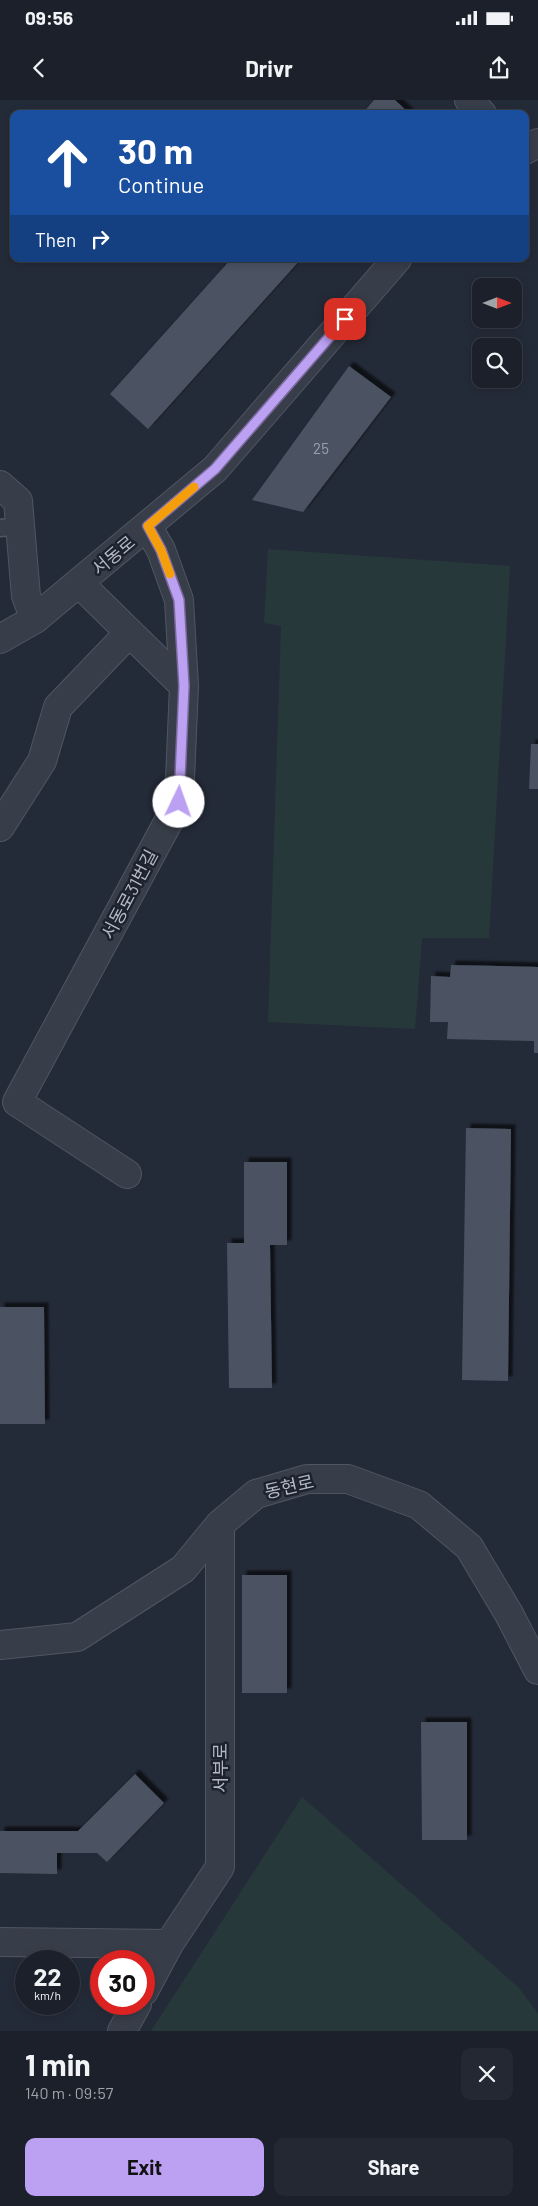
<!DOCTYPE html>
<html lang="en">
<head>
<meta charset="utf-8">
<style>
  :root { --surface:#1b202a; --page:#242832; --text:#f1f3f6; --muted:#a0a3a8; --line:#393e47; --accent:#bca0f2 }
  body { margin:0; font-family:Barlow,"Noto Sans KR",sans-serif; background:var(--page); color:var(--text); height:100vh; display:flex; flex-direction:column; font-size:19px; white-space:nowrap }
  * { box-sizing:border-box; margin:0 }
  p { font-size:16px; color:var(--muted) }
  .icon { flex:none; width:28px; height:28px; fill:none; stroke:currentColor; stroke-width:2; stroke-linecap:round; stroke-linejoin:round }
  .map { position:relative; height:1931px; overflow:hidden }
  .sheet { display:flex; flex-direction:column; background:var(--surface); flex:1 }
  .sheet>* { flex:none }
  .top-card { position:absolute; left:10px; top:10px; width:519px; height:152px; border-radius:10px; box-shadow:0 2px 8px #0003,0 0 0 1px var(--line); background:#1a4fa0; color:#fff; overflow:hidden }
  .needle { width:32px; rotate:90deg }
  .tools { position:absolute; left:472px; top:178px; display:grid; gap:10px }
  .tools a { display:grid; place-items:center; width:50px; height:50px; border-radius:10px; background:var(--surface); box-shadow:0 2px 8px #0003,0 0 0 1px var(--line); font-size:25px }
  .speed { position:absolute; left:15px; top:1850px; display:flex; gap:10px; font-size:25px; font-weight:700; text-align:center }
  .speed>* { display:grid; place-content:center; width:65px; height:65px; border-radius:50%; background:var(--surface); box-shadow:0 2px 8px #0003,0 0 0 1px var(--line); line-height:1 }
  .speed small { font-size:12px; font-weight:400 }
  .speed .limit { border:8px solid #d22; background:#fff; color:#111 }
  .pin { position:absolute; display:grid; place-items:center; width:42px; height:42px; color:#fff; margin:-21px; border-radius:10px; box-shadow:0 2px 8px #0006 }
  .me { position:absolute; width:55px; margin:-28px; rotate:3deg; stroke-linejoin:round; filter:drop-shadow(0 0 4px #0008) }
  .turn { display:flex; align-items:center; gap:18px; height:105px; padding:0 25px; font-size:22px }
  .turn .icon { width:65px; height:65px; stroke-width:2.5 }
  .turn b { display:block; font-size:35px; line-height:42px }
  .then { display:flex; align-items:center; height:48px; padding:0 25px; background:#0003; gap:10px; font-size:19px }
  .round { display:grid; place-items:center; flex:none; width:52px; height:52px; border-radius:10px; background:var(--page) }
  .head { display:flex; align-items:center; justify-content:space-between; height:85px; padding:0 25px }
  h1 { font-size:30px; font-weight:700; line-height:38px }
  .cta { display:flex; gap:10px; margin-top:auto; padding:10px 25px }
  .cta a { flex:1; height:58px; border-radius:10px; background:var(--accent); color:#111; font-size:20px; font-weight:700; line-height:58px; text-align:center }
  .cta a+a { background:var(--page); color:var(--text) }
  .status { display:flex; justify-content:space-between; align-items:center; height:35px; padding:0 25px; background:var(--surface); direction:ltr }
  .status svg { height:14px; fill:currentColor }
  header { display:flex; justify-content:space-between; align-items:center; height:65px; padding:0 25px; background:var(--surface); font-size:22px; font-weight:700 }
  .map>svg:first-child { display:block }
  .green { fill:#27383a }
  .building { fill:#4b5362; filter:url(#shadow) }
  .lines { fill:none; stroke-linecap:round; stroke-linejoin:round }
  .service-casing { stroke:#505661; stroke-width:19 }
  .minor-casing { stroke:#505661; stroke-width:30 }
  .tertiary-casing { stroke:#505661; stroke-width:30 }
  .service { stroke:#383e49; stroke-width:16 }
  .minor { stroke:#383e49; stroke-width:28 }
  .tertiary { stroke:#383e49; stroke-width:28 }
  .route-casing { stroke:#7a689d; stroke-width:12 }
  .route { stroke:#bca0f2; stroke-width:9 }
  .slow { stroke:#f59e0b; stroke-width:9 }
  .labels { text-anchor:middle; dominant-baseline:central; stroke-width:5; stroke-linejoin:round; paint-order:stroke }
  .number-label { font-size:15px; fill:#99a0ac }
  .street-label { font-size:18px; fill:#b3b9c5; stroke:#1d232e }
</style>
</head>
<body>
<div class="status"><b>09:56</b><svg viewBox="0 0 49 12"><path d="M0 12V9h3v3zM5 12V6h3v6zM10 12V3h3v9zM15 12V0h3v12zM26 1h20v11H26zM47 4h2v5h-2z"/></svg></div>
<header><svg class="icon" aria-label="back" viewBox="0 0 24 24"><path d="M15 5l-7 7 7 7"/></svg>Drivr<svg class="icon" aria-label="share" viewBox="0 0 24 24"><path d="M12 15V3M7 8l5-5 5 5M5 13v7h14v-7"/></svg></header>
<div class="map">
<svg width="538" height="1931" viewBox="0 0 538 1931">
  <defs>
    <filter id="shadow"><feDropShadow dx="4.5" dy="-4.5" stdDeviation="1" flood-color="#0009"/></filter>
  </defs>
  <rect width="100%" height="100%" fill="#242b38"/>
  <path class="green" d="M268,449L510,466L489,838H422L415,929L268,922L281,526L264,523Z
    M302,1697L518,1887L538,1913V1931H151Z"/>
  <path class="building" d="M374,0H395L410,14H362Z
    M231,159H301L148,329L110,294Z
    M349,266L391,297L303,412L252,400Z
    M531,644H538V689H529Z
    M451,865L538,867V953H534V941L447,939L448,922H430L431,876L450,877Z
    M466,1028L511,1029L508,1281L462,1280Z
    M244,1062H287V1145H270L272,1288H229L227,1143H244Z
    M0,1207H44L45,1324H0Z
    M242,1475H287V1593H242Z
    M421,1622H467V1740H422Z
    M135,1674L164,1703L107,1762L97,1753H57V1774L0,1773V1731H78Z"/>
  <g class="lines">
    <defs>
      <path id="service" d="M0,428L20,426"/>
      <path id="minor" d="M469,0L482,14
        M0,385L18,401L26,496L35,519
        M79,483L184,586
        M0,727L42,661L58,607L129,533
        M127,1074L17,1002L179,702L184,586L179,500L161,450L147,426
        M0,1842L169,1844"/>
      <path id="tertiary" d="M525,50L538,43
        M0,539L35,519L215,369L397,159
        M0,1545L77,1537L183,1469L220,1424L256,1394L307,1379H348L419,1405L469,1447L509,1514L538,1570
        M144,1891L169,1844L220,1767V1424
        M122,1931L137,1904"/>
    </defs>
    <use href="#service" class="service-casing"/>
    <use href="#minor" class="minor-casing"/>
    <use href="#tertiary" class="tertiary-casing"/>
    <use href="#service" class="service"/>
    <use href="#minor" class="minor"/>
    <use href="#tertiary" class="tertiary"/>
  </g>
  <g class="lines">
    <defs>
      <path id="route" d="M179,702L184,586L179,500L161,450L148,426L215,369L345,219"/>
    </defs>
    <use href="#route" class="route-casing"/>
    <use href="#route" class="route"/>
    <path class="slow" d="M170,474L161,450L148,426L194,387"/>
  </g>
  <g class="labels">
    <g class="number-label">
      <text x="321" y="348">25</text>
    </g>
    <g class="street-label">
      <text transform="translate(113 455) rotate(-40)">서동로</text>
      <text transform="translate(129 794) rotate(-62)">서동로31번길</text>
      <text transform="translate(289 1386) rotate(-13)">동현로</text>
      <text transform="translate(220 1668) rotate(-90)">서부로</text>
    </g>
  </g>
</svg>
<div class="tools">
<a><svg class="needle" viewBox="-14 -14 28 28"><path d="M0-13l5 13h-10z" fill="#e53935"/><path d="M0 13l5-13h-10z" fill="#a0a3a8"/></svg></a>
<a><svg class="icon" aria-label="search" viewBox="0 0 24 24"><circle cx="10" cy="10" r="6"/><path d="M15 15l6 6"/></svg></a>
</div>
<div class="speed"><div>22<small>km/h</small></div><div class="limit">30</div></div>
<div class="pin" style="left:345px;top:219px;background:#d93025"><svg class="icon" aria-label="arrive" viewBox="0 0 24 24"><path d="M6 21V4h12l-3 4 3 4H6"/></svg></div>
<svg class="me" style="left:179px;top:702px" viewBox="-20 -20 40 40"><circle r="19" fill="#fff"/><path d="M0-13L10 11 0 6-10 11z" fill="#bca0f2"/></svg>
<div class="top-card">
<div class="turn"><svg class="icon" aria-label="ahead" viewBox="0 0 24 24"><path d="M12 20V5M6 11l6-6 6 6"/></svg><div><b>30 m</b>Continue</div></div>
<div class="then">Then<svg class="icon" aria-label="right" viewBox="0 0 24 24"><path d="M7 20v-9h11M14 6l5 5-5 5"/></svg></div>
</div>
</div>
<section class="sheet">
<div class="head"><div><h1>1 min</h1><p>140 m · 09:57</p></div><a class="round"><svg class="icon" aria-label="close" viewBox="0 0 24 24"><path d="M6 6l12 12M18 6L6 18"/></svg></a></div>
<div class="cta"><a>Exit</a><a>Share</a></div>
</section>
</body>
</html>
